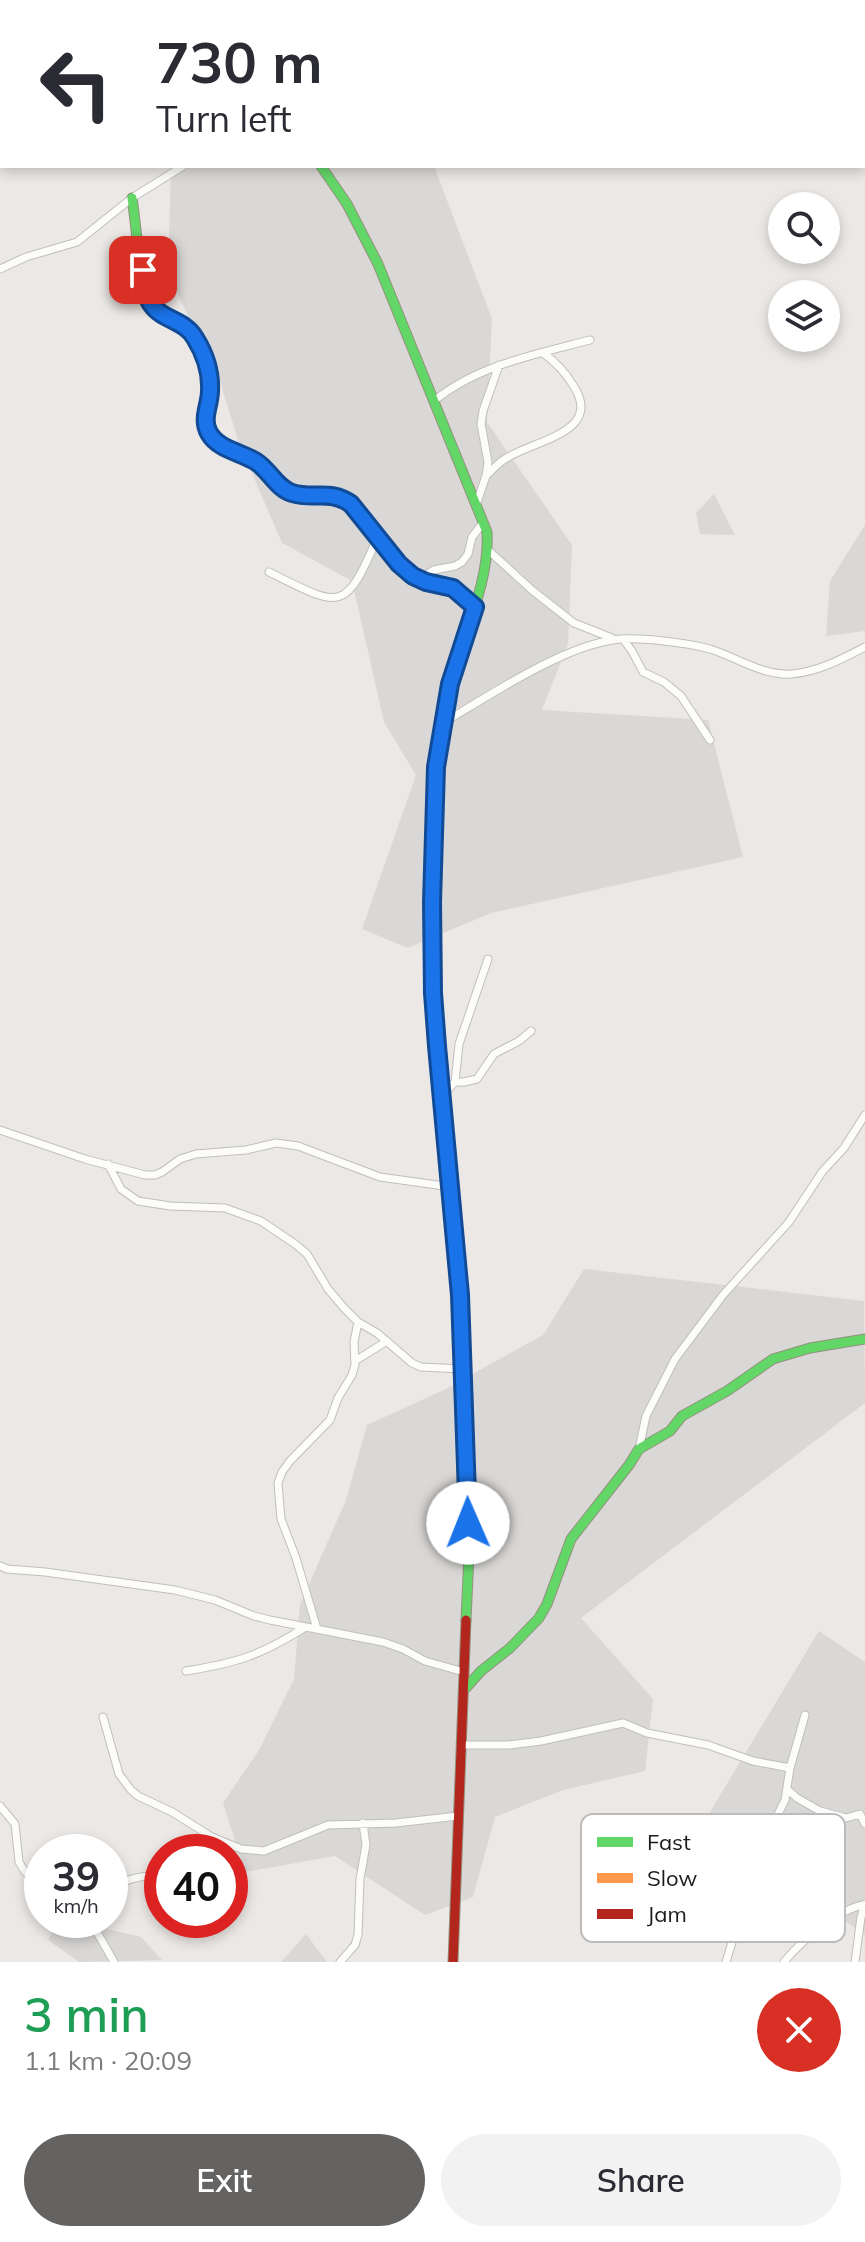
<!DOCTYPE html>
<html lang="en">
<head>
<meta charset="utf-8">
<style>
  :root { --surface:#fff; --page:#f2f2f3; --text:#2b2b33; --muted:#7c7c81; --accent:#646362 }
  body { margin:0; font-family:Mulish,sans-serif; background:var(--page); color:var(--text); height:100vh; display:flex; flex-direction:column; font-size:30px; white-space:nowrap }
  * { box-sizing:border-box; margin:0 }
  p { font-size:26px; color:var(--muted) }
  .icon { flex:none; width:44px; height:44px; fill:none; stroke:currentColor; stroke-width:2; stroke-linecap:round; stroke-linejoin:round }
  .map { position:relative; height:1962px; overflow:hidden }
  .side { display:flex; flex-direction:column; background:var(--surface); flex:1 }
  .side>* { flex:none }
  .top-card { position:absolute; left:0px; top:0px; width:866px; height:168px; box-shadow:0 4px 12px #0003; background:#fff; color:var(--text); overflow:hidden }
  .buttons { position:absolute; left:768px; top:192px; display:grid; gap:16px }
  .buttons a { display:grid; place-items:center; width:72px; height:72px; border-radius:50%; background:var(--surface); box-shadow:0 4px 12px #0003; font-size:40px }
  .speed { position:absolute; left:24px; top:1834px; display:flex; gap:16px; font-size:40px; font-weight:700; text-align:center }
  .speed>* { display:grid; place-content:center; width:104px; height:104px; border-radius:50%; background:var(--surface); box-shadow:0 4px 12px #0003; line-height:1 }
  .speed small { font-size:20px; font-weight:400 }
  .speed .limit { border:12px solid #d22; background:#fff; color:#111 }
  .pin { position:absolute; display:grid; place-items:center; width:68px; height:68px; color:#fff; margin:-34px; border-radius:16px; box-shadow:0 4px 12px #0006 }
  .me { position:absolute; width:88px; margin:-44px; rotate:359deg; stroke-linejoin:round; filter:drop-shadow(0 0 6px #0008) }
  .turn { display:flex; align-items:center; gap:28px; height:168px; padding:0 24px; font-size:36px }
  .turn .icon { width:104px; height:104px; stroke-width:2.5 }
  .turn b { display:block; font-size:56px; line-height:68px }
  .round { display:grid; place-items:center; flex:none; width:84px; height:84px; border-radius:42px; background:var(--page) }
  .overview { display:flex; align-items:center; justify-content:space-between; height:136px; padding:0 24px }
  h1 { font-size:48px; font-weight:600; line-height:60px; color:#1e9e55 }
  .primary-button { display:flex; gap:16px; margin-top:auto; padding:16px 24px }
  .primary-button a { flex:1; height:92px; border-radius:48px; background:var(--accent); color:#fff; font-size:32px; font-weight:600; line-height:92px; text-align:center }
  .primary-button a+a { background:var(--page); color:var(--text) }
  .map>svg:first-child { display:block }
  .residential { fill:#dad8d6 }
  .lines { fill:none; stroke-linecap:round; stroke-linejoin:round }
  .street-casing { stroke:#c0bfbd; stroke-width:9 }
  .fast-casing { stroke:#95917d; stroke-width:11 }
  .slow-casing { stroke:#95917d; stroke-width:11 }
  .jam-casing { stroke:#95917d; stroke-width:11 }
  .street { stroke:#fcfcfb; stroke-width:7 }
  .fast { stroke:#63d668; stroke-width:9 }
  .slow { stroke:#ff974d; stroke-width:9 }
  .jam { stroke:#b3261e; stroke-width:9 }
  .route-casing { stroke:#114b97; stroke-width:20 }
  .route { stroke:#1a73e8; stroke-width:14 }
  .key { fill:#fff; stroke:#bbb; stroke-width:2 }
  .key-label { font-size:22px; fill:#1c1c1c }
</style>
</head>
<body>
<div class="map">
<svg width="865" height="1962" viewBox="0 0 865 1962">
  <rect width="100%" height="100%" fill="#ebe8e5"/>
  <path class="residential" d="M442,0H581L580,2H445Z
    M171,166H434L492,319L487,422L572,545L568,644L542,710L708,720L743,857L491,913L408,948L362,929L416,775L384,722L352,581L282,543L239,443L221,385L168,274Z
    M714,494L735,535L700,534L696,513Z
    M865,525V631L826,636L830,581Z
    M584,1269L864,1301L865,1403L581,1618L653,1699L645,1771L563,1790L495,1817L473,1897L425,1915L335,1856L245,1872L223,1803L259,1750L294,1679L300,1605L346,1500L367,1425L444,1390L543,1335Z
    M819,1631L865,1662V1935L704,1822Z
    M58,1920H71L141,1937L162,1960L79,1962L48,1940Z
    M306,1934L327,1962H282V1961Z"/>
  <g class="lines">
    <defs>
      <path id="street" d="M413,0L416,1
        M75,2L78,0
        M317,2L321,0
        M0,45L2,44
        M0,269L26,257L77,242L132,198L183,166
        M434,401C478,365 537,354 590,340
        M486,476C492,470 498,463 505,459C533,440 605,433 573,385C565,372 556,362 543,353
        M476,505L486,476L488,462L481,424L483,411L499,365
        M488,550L533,591L574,623L612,638
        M269,572C341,608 345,614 378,536
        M419,579L434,570L455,566L462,562L468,554L472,537L483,523
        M623,639L632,651L643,672L664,682L681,696L710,740
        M443,723C488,696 562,647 613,640C635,636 688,643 710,649C736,657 763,676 791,674C818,672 842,659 865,647
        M455,1082H464L477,1079L494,1054L519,1041L531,1031
        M441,1097L455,1082L459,1044L488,959
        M0,1130L85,1159L145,1175H155L162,1172L180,1159L196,1154L246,1150L276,1143L298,1146L380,1177L451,1187
        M108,1164L121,1189L138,1201L170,1206L225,1208L261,1221L295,1244L307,1254L328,1289L344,1308L358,1322L377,1333L412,1363L421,1367L463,1369
        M355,1361L387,1341
        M639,1449L646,1416L675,1359L723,1295L789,1222L822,1172L844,1148L865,1115
        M0,1566L7,1569L45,1572L175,1590L215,1600L254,1616L270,1620L383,1642L403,1649L425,1661L464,1672
        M317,1629L296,1558L281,1519L278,1483L282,1472L290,1461L330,1420L338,1398L352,1375L355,1365L354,1342L358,1322
        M186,1671C237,1663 261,1655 304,1628
        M103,1717L119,1774L131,1790L138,1796L172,1812L212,1837L241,1849L264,1851L328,1825L396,1823L458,1816
        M461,1745H509L541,1741L623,1723L647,1733L708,1745L753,1761L790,1768
        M787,1789L797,1798L820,1811L846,1818L860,1814L865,1824
        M0,1806L15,1824L19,1862L25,1872L42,1887
        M110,1890C126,1878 143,1875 162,1876
        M90,1920L114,1962
        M340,1962L355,1945L358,1935L360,1879L366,1845L363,1823
        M726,1962L759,1853L785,1800L790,1768L805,1715
        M784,1962C799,1943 840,1908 864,1905
        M855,1962L861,1917L865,1904"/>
      <path id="fast" d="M198,0L199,2
        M321,166L347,204L378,264L487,532C490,586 461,635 450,686C435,753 433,820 433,888
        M132,198C136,222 140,287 152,305C163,321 185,319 198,343C204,353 209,365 210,377C212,396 199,419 212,436C222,451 244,454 258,464C271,473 279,489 295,494C311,498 328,492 343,499C364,509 384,550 403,567C423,585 431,579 452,588C460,591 468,601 475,607
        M451,1199L460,1295L469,1554L466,1620
        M464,1690L481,1671L510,1648L539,1618L547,1604L571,1539L629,1465L639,1449L670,1431L682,1416L727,1391L773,1359L810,1348L865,1339"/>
      <path id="slow" d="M433,888V993L451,1199"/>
      <path id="jam" d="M453,1962L466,1620"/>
    </defs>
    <use href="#street" class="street-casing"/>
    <use href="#fast" class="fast-casing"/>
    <use href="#slow" class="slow-casing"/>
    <use href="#jam" class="jam-casing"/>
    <use href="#street" class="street"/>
    <use href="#fast" class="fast"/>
    <use href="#slow" class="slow"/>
    <use href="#jam" class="jam"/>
  </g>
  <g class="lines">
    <defs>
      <path id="route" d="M143,270C145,281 145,296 152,305C162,320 185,320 195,338C205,354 211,372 210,391C210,405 201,419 209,433C218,449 240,452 255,461C269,469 276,488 292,493C314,500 330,489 351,504L399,564L413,576L426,582L453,588L475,607L450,684L436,767L432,902L433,993L437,1046L460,1295L468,1523"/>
    </defs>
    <use href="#route" class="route-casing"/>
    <use href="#route" class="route"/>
  </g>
  <rect x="581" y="1814" width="264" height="128" rx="12" class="key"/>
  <rect x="597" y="1837" width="36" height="10" fill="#63d668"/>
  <rect x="597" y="1873" width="36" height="10" fill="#ff974d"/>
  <rect x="597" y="1909" width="36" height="10" fill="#b3261e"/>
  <g class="key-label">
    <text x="647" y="1850">Fast</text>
    <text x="647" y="1886">Slow</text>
    <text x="647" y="1922">Jam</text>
  </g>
</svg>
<div class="buttons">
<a><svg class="icon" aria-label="search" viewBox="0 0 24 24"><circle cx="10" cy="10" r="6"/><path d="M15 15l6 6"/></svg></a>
<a><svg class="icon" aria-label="layers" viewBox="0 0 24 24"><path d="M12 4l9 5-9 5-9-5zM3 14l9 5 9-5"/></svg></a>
</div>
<div class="speed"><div>39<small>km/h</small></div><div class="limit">40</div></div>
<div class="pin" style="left:143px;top:270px;background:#d93025"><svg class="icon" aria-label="arrive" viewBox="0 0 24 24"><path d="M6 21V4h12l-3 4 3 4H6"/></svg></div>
<svg class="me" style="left:468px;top:1523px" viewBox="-20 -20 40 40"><circle r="19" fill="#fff"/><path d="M0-13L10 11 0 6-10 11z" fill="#1a73e8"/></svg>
<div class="top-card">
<div class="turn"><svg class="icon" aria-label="left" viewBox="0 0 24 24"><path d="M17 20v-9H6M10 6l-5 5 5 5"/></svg><div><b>730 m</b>Turn left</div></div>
</div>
</div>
<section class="side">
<div class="overview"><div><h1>3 min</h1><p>1.1 km · 20:09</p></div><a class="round" style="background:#d93025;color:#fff"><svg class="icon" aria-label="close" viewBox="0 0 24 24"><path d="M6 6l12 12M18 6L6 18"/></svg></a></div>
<div class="primary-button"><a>Exit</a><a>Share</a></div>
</section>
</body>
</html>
